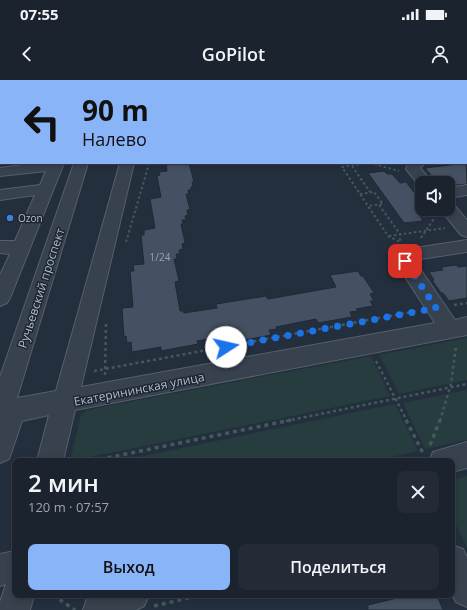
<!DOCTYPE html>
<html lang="ru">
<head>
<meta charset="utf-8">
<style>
  :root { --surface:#1b232e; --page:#242b36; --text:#f1f3f6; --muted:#a0a4aa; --line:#39404a; --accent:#8ab4f8 }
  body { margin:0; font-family:"Open Sans",sans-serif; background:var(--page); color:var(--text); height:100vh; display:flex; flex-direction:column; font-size:15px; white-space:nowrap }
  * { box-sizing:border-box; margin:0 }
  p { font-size:13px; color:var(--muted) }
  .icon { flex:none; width:22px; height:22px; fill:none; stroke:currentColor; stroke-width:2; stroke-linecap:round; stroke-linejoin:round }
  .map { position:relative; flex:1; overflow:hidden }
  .details { position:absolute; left:12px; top:378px; width:443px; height:140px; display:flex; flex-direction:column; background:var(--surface); border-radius:8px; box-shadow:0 2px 6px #0003,0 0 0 1px var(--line) }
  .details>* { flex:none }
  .hud { position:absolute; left:0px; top:0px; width:467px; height:84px; box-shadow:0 2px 6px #0003,0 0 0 1px var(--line); background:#8ab4f8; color:#111; overflow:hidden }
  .fabs { position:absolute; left:415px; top:96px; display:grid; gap:8px }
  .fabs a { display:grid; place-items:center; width:40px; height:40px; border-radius:8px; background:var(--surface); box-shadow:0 2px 6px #0003,0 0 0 1px var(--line); font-size:20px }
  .pin { position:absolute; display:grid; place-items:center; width:34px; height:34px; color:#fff; margin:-17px; border-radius:8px; box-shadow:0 2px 6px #0006 }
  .me { position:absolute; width:44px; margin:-22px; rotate:80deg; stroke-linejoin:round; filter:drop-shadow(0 0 3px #0008) }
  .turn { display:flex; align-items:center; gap:14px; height:84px; padding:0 16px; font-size:18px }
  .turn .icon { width:52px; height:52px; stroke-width:2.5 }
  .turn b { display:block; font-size:28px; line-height:34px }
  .round { display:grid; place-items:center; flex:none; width:42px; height:42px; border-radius:8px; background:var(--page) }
  .head { display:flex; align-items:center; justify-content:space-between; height:68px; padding:0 16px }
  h1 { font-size:24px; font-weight:600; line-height:30px }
  .cta { display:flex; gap:8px; margin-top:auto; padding:8px 16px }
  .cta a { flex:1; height:46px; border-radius:8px; background:var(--accent); color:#111; font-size:16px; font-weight:600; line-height:46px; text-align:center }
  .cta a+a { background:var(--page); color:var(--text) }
  .status { display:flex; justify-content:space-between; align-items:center; height:28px; padding:0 20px; background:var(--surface); direction:ltr }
  .status svg { height:11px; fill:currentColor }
  header { display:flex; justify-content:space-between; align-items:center; height:52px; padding:0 16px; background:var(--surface); font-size:18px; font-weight:600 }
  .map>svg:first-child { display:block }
  .green { fill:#263c3f }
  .building { fill:#455162; stroke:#1f2835 }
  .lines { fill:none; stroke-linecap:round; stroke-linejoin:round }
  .minor-casing { stroke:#565f6c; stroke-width:2 }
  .path-far3 { stroke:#44595c; stroke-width:1.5; stroke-dasharray:2 2; stroke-linecap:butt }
  .path-far2 { stroke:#44595c; stroke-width:2; stroke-dasharray:2.5 2.5; stroke-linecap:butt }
  .path-far1 { stroke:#44595c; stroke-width:2.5; stroke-dasharray:3 3; stroke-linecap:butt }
  .path { stroke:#44595c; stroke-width:3.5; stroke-dasharray:4 4; stroke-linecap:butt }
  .minor { fill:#38414e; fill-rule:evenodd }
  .route { stroke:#1a73e8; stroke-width:7; stroke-dasharray:0 12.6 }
  .shop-dot { fill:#3f7fe0; stroke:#1d2633; stroke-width:1.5 }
  .labels { text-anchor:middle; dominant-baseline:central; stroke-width:3; stroke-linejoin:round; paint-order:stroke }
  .far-poi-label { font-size:10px; fill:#b4bcc9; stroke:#1d2633; text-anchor:start }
  .number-label { font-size:10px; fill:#98a1af }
  .street-label { font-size:12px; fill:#b4bcc9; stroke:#1d2633 }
</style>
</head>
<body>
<div class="status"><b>07:55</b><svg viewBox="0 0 49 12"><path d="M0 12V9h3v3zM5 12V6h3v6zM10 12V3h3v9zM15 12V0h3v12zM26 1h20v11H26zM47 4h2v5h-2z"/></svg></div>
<header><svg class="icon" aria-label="back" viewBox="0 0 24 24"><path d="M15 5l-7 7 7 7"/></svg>GoPilot<svg class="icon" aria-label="person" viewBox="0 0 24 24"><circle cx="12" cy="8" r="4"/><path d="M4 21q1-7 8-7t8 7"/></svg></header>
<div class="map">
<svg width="467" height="530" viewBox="0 0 467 530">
  <rect width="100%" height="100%" fill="#242f3e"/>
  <path class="green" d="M467,258V300L399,314L379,275Z
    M371,276L390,316L70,381L81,335L87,330Z
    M467,310V360L425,369L403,323Z
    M395,324L418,371L373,381H119Z
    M467,396V467L452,437V400Z"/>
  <path class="building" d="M166,83H189L194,102H192L193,106L191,107V110H188L189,114H186L190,130H187L188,135L185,136L186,140H182L183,144H181L185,163L182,164L183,169L179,170L180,174H176L177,179H174L179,201L175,202L180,231H183L184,233L217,228L216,224L266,216L268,219L336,207L330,195L358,191L361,196H363L374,213L370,214L374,221H370L373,226L356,229L358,231L350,232L352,237L318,243L316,239L276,247L277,249L269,250L271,255L245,260L244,258L235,260L234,257L225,259L224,256L197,261L198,264L161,271V267L132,272L131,262L127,263L126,256L124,257L122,228L133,227L130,191H134L133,185L144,184L141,155H144V150L155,148L150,119L161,117L157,96L160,95L159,92L167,91Z
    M466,83L467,104L448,106V103H438L425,88Z
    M384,91L387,94H392L400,103L406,102L420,120H418L421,124L417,125L426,136H420L423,141L404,143L368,93Z
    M456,185L458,187L467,186V218L449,221L443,213H441L432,200H434L429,192L443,190L441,187Z
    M396,515H437L443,530H368V525L397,518Z"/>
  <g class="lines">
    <defs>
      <path id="minor" d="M102,0H114V1H102Z
        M0,12H1V20H0Z
        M0,35H1V43H0Z
        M0,67H1V75H0Z
        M466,73H467V81H466Z
        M37,83H64L10,218L7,223L0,226V195L10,174L0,173V161H15L35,115L0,120V110L40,105L46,91L0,96V88Z
        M74,83H88L17,318L56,311L120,83H134L81,307L435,243L398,186L396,178L402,170L408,169L467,160V172L414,180L455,240L467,237V255L75,330L63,381H37L49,335L22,341L9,379L0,383V297Z
        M408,83H425L420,88L433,103H422V107L420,106L406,89Z
        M467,105V115L448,118V108Z
        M448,124L454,125L467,140V157L461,155L440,129H448Z
        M467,362V388L452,392V381H429L433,372Z
        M452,465L463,469L467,477V527L456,522L452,514Z
        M15,471V515H34L30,530H0V522L6,504L0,506V474Z
        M91,515H149L144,526L136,530H83L87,518Z"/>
    </defs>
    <use href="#minor" class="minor-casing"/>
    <path class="path-far3" d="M373,84L378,85
      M148,85L149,83
      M356,85L374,83"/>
    <path class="path-far2" d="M364,84L342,87L388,156L400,162
      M374,84L399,91
      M352,86L370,112
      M360,114L374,112L383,124L368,126
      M379,125L400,154V161
      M389,156L445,148
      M421,158L435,137
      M126,162L149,84"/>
    <path class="path-far1" d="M454,225L467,223
      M376,281L407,341
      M94,291L417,231
      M105,295L106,242
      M286,341L467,304
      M440,341L451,304L456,266"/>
    <path class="path" d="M406,340L423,373
      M430,365L440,340
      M92,381L291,340
      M53,515L75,530
      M154,526L201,515"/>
    <use href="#minor" class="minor"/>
  </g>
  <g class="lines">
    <path class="route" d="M226,267L436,228L405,181"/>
  </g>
  <circle class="shop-dot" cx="10" cy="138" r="4"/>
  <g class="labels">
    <g class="far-poi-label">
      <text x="18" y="138">Ozon</text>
    </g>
    <g class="number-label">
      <text x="160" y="177">1/24</text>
    </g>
    <g class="street-label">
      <text transform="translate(41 208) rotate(-72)">Ручьевский проспект</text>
      <text transform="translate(139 309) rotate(-11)">Екатерининская улица</text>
    </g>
  </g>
</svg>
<div class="fabs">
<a><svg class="icon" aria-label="sound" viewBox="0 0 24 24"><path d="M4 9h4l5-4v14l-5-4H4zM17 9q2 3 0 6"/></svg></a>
</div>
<div class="pin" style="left:405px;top:181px;background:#d93025"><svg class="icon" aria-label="arrive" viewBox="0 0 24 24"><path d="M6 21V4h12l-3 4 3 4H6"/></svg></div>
<svg class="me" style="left:226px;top:267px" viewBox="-20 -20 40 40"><circle r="19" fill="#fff"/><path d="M0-13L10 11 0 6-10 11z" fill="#1a73e8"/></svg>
<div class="hud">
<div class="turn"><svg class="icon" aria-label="left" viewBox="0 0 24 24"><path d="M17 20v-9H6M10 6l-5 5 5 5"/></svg><div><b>90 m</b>Налево</div></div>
</div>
<section class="details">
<div class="head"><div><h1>2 мин</h1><p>120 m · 07:57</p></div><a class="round"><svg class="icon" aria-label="close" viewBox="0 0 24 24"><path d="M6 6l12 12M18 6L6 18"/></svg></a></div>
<div class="cta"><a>Выход</a><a>Поделиться</a></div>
</section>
</div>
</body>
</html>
